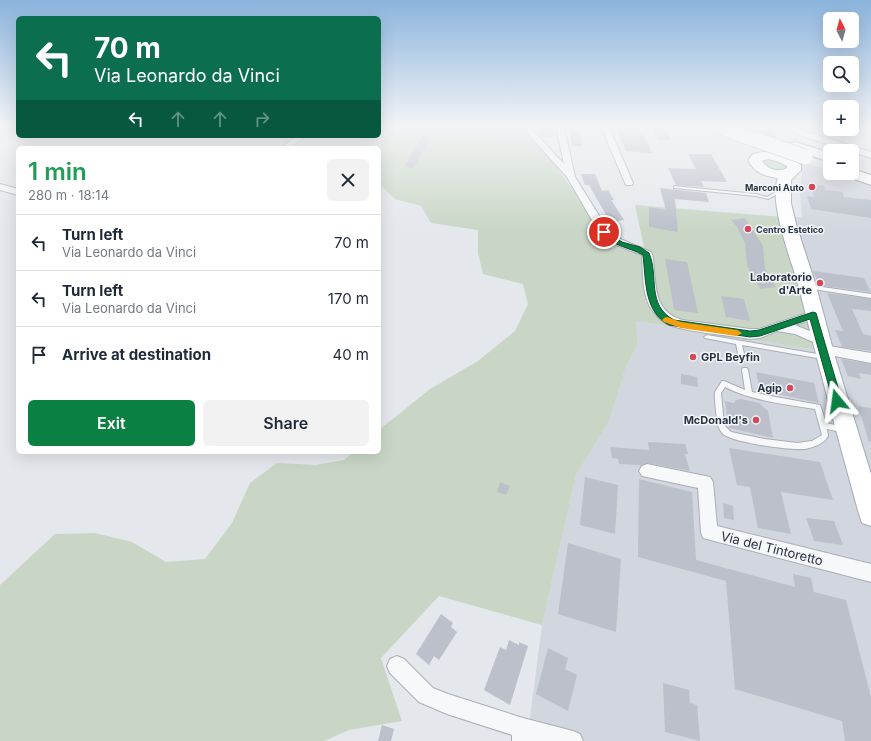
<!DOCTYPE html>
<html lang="en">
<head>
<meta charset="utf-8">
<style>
  :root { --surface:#fff; --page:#f2f2f3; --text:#1f2937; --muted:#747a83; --line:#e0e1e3; --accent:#0b8043 }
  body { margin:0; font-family:Inter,sans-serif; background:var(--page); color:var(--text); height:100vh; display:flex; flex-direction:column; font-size:15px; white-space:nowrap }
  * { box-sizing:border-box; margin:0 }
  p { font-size:13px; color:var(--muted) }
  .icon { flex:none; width:22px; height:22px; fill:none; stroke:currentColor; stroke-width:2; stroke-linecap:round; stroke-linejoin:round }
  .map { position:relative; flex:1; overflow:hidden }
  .sheet { position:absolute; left:16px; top:146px; width:365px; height:308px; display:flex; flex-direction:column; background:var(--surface); border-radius:6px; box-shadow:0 4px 16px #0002 }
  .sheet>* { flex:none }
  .banner { position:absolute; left:16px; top:16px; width:365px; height:122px; border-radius:6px; box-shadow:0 4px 16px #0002; background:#0b6e4f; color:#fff; overflow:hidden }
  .needle { width:26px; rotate:354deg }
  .tools { position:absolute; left:823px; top:12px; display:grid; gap:8px }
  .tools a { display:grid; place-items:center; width:36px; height:36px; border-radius:6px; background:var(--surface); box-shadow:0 4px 16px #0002; font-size:20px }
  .pin { position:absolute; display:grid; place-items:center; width:34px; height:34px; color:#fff; margin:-17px; border:2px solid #fff; border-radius:50%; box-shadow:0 1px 4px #0007 }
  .me { position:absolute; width:44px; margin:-22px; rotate:344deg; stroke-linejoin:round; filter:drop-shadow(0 0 3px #0008) }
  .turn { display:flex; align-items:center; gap:14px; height:84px; padding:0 12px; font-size:18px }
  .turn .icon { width:52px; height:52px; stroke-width:2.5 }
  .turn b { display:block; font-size:28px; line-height:34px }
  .lanes { display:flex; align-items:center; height:38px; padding:0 12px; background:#0003; justify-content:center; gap:20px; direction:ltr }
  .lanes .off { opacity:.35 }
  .round { display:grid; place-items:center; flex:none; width:42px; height:42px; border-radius:6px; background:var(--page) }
  .overview { display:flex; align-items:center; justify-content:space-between; height:68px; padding:0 12px }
  h1 { font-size:24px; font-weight:600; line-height:30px; color:#1e9e55 }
  .primary-button { display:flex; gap:8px; margin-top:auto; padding:8px 12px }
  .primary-button a { flex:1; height:46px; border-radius:6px; background:var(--accent); color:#fff; font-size:16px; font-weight:600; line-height:46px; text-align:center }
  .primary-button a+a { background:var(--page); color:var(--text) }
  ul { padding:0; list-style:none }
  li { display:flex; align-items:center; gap:12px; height:56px; padding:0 12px; border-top:1px solid var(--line) }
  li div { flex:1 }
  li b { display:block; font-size:15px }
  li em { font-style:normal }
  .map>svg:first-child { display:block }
  .built { fill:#d2d6de }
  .green { fill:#c9d6c5 }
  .building { fill:#bbc0ca }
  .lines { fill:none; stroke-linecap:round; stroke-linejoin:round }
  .secondary-tunnel { stroke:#bfc3cb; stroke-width:12; stroke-dasharray:12 6; stroke-linecap:butt }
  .lane-casing { stroke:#a9aeb7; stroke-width:2 }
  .street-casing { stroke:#a9aeb7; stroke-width:2 }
  .secondary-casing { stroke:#a9aeb7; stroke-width:2 }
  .primary-casing { stroke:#a3abb8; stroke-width:2 }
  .highway-casing { stroke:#8b94a3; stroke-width:2 }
  .lane { fill:#f7f8fa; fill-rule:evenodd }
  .street { fill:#f7f8fa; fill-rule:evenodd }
  .secondary { fill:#fff; fill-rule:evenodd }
  .primary { fill:#fff; fill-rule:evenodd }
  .highway { fill:#fff; fill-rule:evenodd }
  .highway-bridge-casing { stroke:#8b94a3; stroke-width:16; stroke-linecap:butt }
  .highway-bridge { stroke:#fff; stroke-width:15 }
  .route { fill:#0b8043; stroke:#07532c }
  .slow { fill:#f59e0b }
  .poi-dot { fill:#d1495b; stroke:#f4f6f9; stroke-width:1.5 }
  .labels { text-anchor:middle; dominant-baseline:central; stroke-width:3; stroke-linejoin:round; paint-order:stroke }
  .far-poi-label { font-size:9px; font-weight:bold; fill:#2b3445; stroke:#f4f6f9; text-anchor:end }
  .poi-label { font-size:11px; font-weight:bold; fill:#2b3445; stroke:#f4f6f9; text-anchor:end }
  .near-street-label { font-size:13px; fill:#2b3445; stroke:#f4f6f9 }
</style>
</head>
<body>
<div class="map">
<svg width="871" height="741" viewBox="0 0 871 741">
  <rect width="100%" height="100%" fill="#e4e7ec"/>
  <path class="built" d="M799,160L830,171V173H836L871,185V741H527L542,625L576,475L609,421L626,367L638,344L636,321L817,350L783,217H802L800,195L802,173Z"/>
  <path class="green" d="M391,127H527L577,195L602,232L622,241L644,247L635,205L783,217L817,350L636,321L638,344L626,367L609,421L576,475L542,625L439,596L381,658L402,721L349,730L324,741H0V585L55,534L95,533L132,542L166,562L205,559L232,523L250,483L277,463L316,465L344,460L354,452H379V430L430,389L478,361L515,331L528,304L523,284L483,274L478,253V230L431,223L421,206L395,199L379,184V148Z
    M764,158L787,162L788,171L773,170L761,162Z"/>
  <path class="building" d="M427,127H436L414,168L404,167Z
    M539,127L551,128L553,137H541Z
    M569,127H578L583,146H572Z
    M852,127H860L863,136L852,135Z
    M652,128H663L666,130L672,140H658Z
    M617,129L642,131L652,153L626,151Z
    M688,154H711L727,182L701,181L704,187L676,185L668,168L696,169Z
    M581,174H595L602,191L608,190L614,200H611L624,220L610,222L589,185H585Z
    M809,184L824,186L825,190L842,192L844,197L871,200V218L811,209L807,196L814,197Z
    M660,188L706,193L709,202L675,199L678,232L649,227V207L666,210Z
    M745,218L763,246L765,268L776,287L761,289L751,274L747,265L745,243L737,227L731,220Z
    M665,259L687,262L698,313L674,310Z
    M813,271L864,278L871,292L824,286L823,284L818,283Z
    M827,293L871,299V311L852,309L863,334L871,336V351L842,347L835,330L843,331Z
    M721,296L744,299L750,321L726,317Z
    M841,359L871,364V375L859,373L861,379L848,376Z
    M756,372L814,383L819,403L760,390Z
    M681,374L697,377L698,387L681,384Z
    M741,399L759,403L768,411L773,438L729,428L725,401L734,403L736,400Z
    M858,406L871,408V441L869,442Z
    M648,442L685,444L688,454H685L690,471L647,463L640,467V465L619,464L618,459L612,458L610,447L649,450Z
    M729,448L820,462L833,500L781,492L791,534L758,528L750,487L737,485Z
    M585,477L618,485L615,534L580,525Z
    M639,479L692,492L696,560L795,587L793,574L811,578L814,592L846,600L871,697V741H845L842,721L735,689L726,581L638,557Z
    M500,482L510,486L506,495L497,492Z
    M723,503L733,506L734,520L724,518Z
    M806,518L834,521L843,545L814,541Z
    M568,543L621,559L616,632L558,614Z
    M441,614L453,623L451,627L457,632L439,660L434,656L429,665L416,654Z
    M509,640L519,645V642L528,646L510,705L484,690L500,647L506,650Z
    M548,648L568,658L565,669L577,675L568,711L536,694Z
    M663,683L689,690L690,703L697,705L700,741L665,732Z
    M382,725L394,729L391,741H378Z"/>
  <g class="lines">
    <path class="secondary-tunnel" d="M765,128L785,155"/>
    <defs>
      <path id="lane" d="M674,186L756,194L767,197L778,191L781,192L768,199L756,196L675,188H674Z
        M808,285L871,294V298L806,288L805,287Z
        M707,335L823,355L826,357L823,359L742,345L745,358L742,360L739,358L736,344L705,338L704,337Z
        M743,368H747L748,370L752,392L770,396L820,405L826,423L844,427L845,429L844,431L842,432L827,429L828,436C824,444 814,447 805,449C790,450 734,443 723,434C721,432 719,428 718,426C717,422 714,395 715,392C717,388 720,385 722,381H724L745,390L742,370ZM725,387C752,401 785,404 815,409L822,435L812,441L797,443L764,439L731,432L724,425L721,393Z"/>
      <path id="street" d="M522,127H530L564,164L556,127H564L575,177L608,230L618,238L651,252C654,257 653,264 654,270C656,293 657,312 682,320L750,329H759L813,311L817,312L819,315L817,318L795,325L824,337L826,340L824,343L820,345L795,334L777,331L760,338L750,339C729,335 682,332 665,323C659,319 654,313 650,307C642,292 643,272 642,255L611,243L600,234L567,177Z
        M601,127H609L633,183L632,185H626L625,183Z
        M787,127H796L805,131L871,152V158L799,135Z
        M297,136H307L290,148H280Z
        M0,184L18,189V195L0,190Z
        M823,345L871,353V363L819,353L817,350L819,347Z
        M647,464L710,477L713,482L717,526L871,564V582L703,538L701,532L698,488L642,476L639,471L642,466Z
        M397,656L404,659L433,688L448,694L523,718L573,731L580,734L583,741H512V735L447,714L419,702L390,673L387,666L390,659Z"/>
      <path id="secondary" d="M758,127H770V128L765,131L759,129Z"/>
      <path id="primary" d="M768,151L790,156L801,165V170L791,180V203L796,224L816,286L835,357L871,474V526L862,523L859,514C838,439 818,363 799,288C792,262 768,202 778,178C765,176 754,173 748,160L753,154ZM768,159L777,161L787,166V168C778,173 767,169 762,161Z"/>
      <path id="highway" d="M796,142L830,153V162L791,149L789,146L791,143Z
        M852,169L871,175V185L846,176L844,173H852Z"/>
    </defs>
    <use href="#lane" class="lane-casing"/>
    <use href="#street" class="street-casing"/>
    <use href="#secondary" class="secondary-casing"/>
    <use href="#primary" class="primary-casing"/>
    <use href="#highway" class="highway-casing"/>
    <use href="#lane" class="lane"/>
    <use href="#street" class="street"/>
    <use href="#secondary" class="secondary"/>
    <use href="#primary" class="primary"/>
    <use href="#highway" class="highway"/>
    <defs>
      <path id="highway-bridge" d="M720,127L805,157"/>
    </defs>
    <use href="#highway-bridge" class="highway-bridge-casing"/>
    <use href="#highway-bridge" class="highway-bridge"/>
  </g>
  <linearGradient id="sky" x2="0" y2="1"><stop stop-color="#8bb4dd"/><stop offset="0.55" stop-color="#f3f4f6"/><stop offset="1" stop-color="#f3f4f6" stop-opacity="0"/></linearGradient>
  <rect width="871" height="230" fill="url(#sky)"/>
  <path class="route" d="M604,230L622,242L640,247L649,253C659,276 646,305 674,320L750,331L759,330L813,312L816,313L842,401L841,404H834L833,401L810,319L760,336L750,337L669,325C644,312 646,281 643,255C629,247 611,246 600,232Z"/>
  <path class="slow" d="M667,317L681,322L737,330L742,333L737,336L681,328L664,322L662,320L664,318Z"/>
  <g class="poi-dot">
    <circle cx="812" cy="187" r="4"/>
    <circle cx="748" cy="229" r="4"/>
    <circle cx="820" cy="283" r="4"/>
    <circle cx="693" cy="357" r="4"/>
    <circle cx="790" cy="388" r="4"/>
    <circle cx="756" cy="420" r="4"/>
  </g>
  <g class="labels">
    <g class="far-poi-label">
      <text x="804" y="187">Marconi Auto</text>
      <text x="756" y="229" text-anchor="start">Centro Estetico</text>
    </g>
    <g class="poi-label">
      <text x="812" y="277">Laboratorio<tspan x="812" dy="13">d'Arte</tspan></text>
      <text x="701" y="357" text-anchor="start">GPL Beyfin</text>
      <text x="782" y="388">Agip</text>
      <text x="748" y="420">McDonald's</text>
    </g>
    <g class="near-street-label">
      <text transform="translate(772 548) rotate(14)">Via del Tintoretto</text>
    </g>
  </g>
</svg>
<div class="tools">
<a><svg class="needle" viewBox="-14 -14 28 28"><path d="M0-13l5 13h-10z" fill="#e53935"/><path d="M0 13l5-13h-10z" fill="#747a83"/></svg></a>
<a><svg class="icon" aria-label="search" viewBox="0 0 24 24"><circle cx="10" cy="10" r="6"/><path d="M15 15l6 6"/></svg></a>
<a>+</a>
<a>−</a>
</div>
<div class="pin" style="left:604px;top:232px;background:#d93025"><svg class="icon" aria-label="arrive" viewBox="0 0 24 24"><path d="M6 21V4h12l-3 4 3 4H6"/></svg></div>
<svg class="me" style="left:837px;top:401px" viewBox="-20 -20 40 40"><path d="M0-17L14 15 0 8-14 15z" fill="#0b8043" stroke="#fff" stroke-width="4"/></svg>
<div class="banner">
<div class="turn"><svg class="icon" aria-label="left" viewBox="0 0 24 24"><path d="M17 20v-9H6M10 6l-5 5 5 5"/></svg><div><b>70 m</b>Via Leonardo da Vinci</div></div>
<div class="lanes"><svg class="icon" aria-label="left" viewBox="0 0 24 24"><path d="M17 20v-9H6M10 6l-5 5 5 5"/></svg><svg class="icon off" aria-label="ahead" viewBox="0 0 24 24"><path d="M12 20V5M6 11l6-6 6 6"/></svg><svg class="icon off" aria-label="ahead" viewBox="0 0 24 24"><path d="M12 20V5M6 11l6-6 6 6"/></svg><svg class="icon off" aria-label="right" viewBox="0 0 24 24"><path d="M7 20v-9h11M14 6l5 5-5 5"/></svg></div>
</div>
<section class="sheet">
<div class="overview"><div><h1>1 min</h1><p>280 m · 18:14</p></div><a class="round"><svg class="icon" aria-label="close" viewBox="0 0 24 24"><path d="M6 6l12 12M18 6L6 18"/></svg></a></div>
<ul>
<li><svg class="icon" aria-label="left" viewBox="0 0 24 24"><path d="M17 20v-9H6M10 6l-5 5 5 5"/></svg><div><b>Turn left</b><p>Via Leonardo da Vinci</p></div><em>70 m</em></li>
<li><svg class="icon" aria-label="left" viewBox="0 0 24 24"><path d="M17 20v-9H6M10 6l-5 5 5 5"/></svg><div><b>Turn left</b><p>Via Leonardo da Vinci</p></div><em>170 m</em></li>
<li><svg class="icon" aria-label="arrive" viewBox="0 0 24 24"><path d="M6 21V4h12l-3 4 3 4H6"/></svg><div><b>Arrive at destination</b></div><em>40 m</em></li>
</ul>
<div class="primary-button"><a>Exit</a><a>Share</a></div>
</section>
</div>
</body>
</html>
